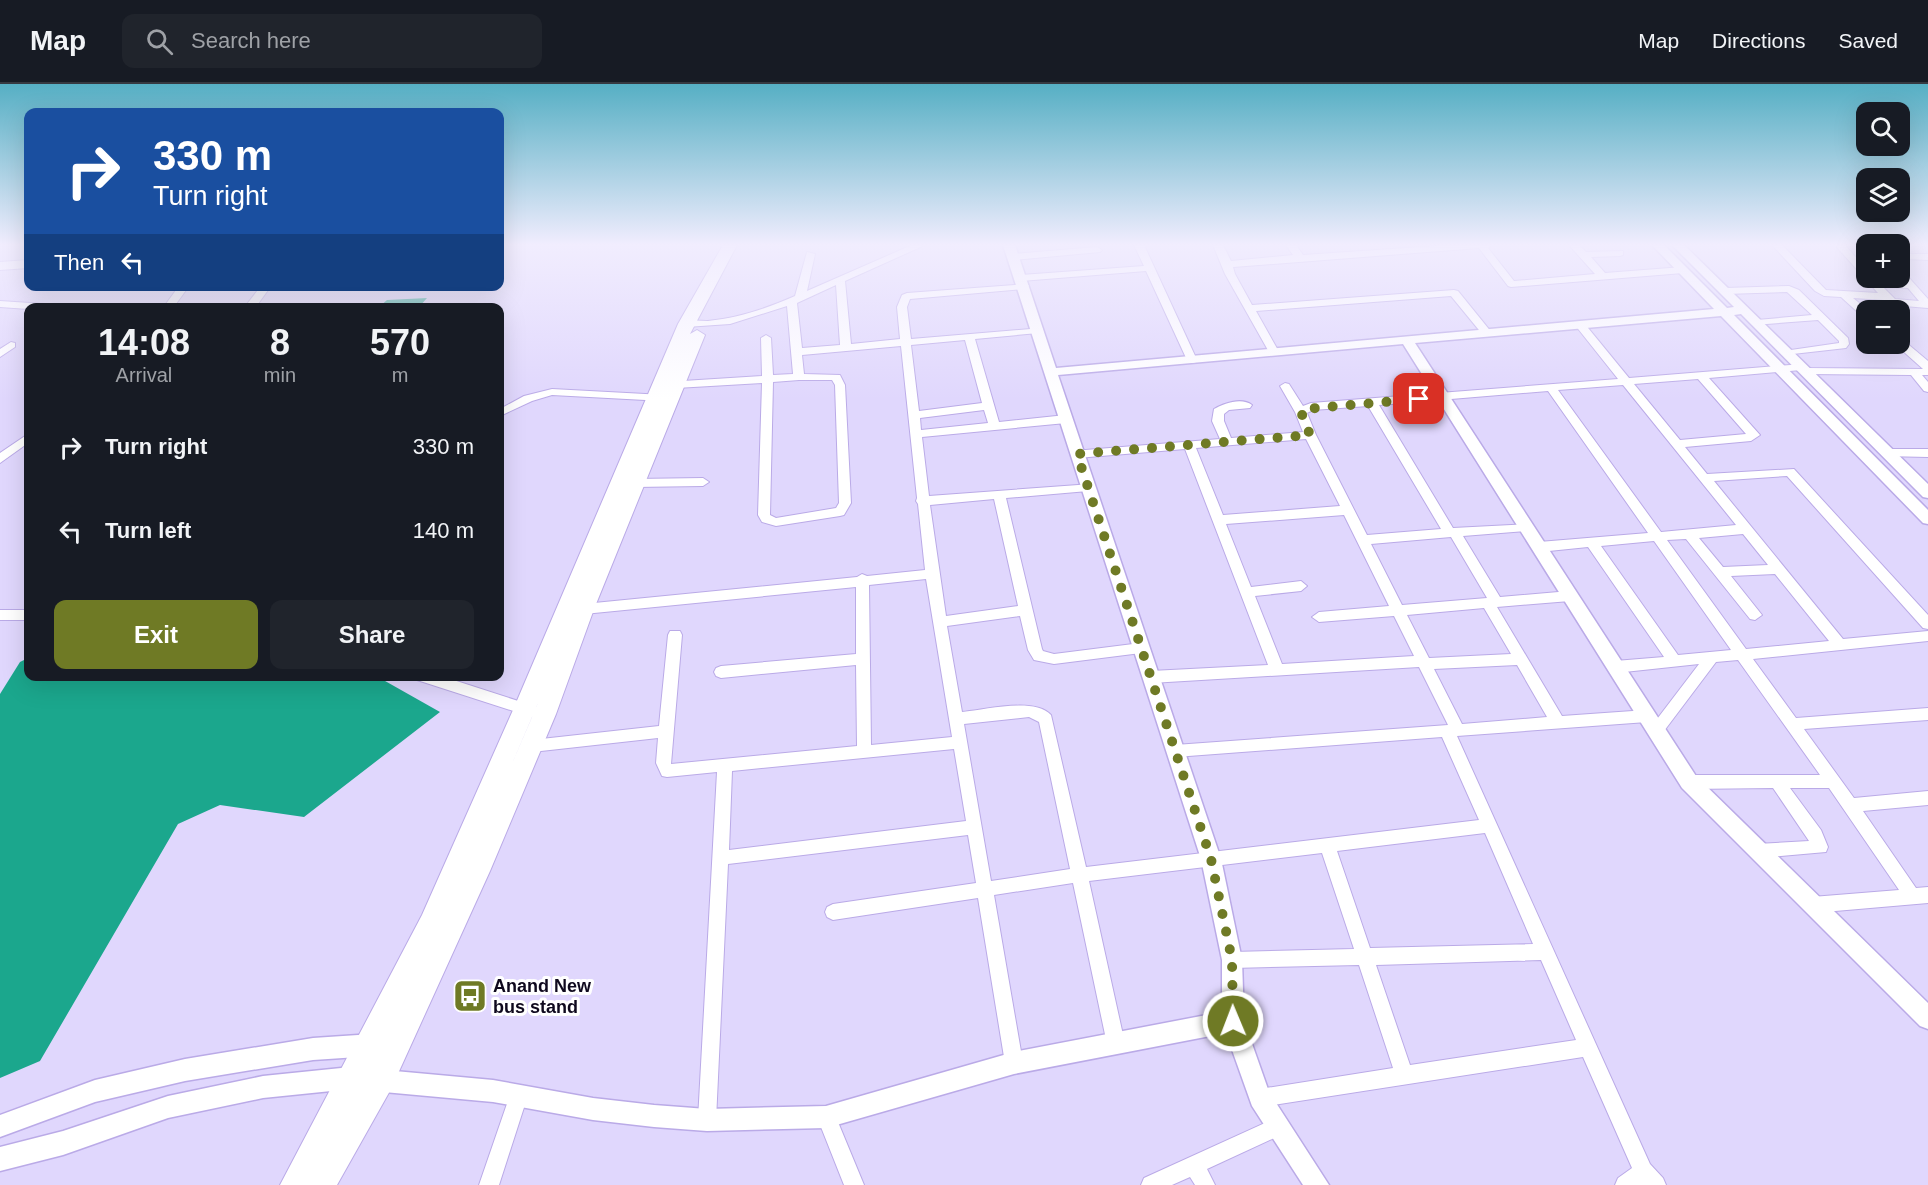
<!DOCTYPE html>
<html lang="en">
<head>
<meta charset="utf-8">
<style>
  :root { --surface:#171b24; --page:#20242c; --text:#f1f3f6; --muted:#9ea1a6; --line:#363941; --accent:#6f7a25 }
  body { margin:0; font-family:Helvetica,sans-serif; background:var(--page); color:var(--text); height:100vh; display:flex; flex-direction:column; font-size:22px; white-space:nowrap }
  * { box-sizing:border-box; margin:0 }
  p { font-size:20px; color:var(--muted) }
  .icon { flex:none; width:33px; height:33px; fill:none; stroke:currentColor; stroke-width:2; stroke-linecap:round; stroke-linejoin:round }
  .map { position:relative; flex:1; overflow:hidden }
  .panel { position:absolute; left:24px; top:219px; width:480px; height:378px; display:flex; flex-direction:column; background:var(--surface); border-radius:12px; box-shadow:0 6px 24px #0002 }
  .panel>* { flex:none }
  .guide { position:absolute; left:24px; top:24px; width:480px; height:183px; border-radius:12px; box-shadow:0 6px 24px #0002; background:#1a4fa0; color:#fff; overflow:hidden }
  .buttons { position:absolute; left:1856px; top:18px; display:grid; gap:12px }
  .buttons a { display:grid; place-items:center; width:54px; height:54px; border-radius:12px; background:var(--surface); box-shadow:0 6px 24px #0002; font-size:30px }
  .pin { position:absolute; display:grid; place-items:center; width:51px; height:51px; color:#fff; margin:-26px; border-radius:12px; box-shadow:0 3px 9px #0006 }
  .me { position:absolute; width:66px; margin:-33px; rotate:359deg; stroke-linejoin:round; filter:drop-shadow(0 0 4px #0008) }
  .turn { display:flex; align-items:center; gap:21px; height:126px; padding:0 30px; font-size:27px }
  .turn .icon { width:78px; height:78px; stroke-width:2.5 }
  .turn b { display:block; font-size:42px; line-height:51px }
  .then { display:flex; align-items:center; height:57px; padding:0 30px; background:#0003; gap:12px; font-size:22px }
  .eta { display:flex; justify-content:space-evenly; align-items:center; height:102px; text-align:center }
  .eta b { font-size:36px; font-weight:600; line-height:42px }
  .button { display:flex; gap:12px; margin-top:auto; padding:12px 30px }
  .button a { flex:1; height:69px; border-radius:12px; background:var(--accent); color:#fff; font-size:24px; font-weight:600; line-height:69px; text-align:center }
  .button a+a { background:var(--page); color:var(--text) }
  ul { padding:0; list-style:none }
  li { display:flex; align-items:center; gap:18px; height:84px; padding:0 30px }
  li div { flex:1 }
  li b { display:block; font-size:22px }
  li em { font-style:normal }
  header { display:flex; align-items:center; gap:36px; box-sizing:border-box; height:84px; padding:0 30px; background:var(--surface); border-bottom:2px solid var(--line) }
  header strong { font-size:28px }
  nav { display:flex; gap:33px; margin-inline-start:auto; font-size:21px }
  .search { width:420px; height:54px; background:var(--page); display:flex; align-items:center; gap:15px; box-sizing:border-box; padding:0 21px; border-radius:12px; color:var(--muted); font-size:22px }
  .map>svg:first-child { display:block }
  .water { fill:#1ba78d }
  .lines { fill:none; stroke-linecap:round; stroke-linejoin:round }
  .minor-casing { stroke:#baaae7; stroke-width:2 }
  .tertiary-casing { stroke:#baaae7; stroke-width:3 }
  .primary-casing { stroke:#baaae7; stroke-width:2 }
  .minor { fill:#fff; fill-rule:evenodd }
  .tertiary { fill:#fff; fill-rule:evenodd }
  .primary { fill:#fff; fill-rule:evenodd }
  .route { stroke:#6f7a25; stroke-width:10; stroke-dasharray:0 18 }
  .labels { text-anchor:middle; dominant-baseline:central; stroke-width:6; stroke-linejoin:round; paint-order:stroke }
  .near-poi-label { font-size:18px; font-weight:bold; fill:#0f091e; stroke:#fff; text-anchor:start }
</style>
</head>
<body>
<header>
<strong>Map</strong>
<div class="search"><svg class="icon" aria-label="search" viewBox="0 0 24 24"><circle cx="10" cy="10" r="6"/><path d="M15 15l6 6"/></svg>Search here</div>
<nav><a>Map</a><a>Directions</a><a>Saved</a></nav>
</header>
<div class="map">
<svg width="1928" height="1101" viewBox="0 0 1928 1101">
  <rect width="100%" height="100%" fill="#e0d7fd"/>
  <path class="water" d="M427,214L419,223H379L387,216Z
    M28,574V592L378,593L440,628L304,733L220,721L178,740L40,977L0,994V610L20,578Z"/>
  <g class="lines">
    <defs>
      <path id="minor" d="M912,161H925L845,197L851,260L900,255L897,223L902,211L907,209L1027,200L1029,202L1024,205L910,215L907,223L911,255L1042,244L1043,246L1038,249L975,255L999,338L1066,331L1072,335L1066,339L922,353L929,412L1092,400L1094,403L1088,407L1006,414L1042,565L1043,567L1054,570L1141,559L1146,560L1148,564L1146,568L1141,569L1054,580L1034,576L1028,566L1020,532L947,542L962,628C986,626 1034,613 1051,631L1086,783L1479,736L1442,653L1175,673L1170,671L1168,667L1170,663L1175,661L1448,641L1419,583L1151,599L1146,597L1144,593L1146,589L1151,587L1268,581L1185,365L1077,374L1073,373L1071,370L1073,367L1220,355L1212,337L1214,325C1224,319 1242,313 1252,321L1250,324L1229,326L1224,330V337L1231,354L1303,348L1295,328L1280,302L1285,299L1289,300L1303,322L1311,319L1618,295L1575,241L1580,238L1584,239L1629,294L1802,280L1807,284L1923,285L1895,260H1899V255L1903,256L1928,277V291H1922L1928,298V308L1924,307L1911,291L1806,290L1801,286L1709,294L1760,351L1751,357L1685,363L1707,390L1794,385L1928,531V545L1923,544L1787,392L1714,397L1843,555L1928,547V557L1753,575L1796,634L1928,624V636L1804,645L1854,714L1928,707V721L1863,727L1916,804L1928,803V819L1812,829L1806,826L1804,821L1806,816L1812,813L1899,806L1829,704H1790L1821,746L1828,763L1826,768L1757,774L1751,772L1749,767L1751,762L1757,760L1809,757L1773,704L1689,705L1684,703L1681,698L1684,693L1689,691H1820L1738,576L1716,578L1661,651L1656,653L1651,651L1649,647L1651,643L1699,580L1615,589L1610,587L1608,583L1610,579L1615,577L1664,573L1588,463L1539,468L1533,463L1539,458L1648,449L1548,307L1379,321L1453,444L1530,440L1532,443L1530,446L1526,447L1463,452L1500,513L1570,507L1575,509L1577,512L1575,515L1570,517L1497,523L1562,632L1647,626L1652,628L1654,632L1652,636L1647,638L1457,652L1650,1080L1663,1094L1666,1101H1615L1618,1094L1632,1084L1583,973L1260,1023L1254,1020L1251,1014L1254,1008L1260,1005L1393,984L1359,881L1232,884L1226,882L1224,876L1226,870L1232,868L1354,865L1322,769L1089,797L1125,960L1122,966L1116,969L1110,966L1107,960L1073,799L994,811L1023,979L1020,985L1014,988L1008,985L1005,979L978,814L833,836L827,833L825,828L827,823L833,820L976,799L968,751L728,780L716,1036L714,1043L707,1045L700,1043L698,1036L717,688L667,693L662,692L656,679L658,654L532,668L527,666L525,662L527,658L532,656L659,642L668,551L670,547H680L682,551L671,680L857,662L856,581L721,594L716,592L714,588L716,584L721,582L856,570V503L584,530L577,525L584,520L857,493L862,490L867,492L925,486L918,420L916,417L917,414L901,262L802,271L804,290L840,291L845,301L851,419L844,431L840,432L776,442L762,438L758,431L762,299L676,304H667L662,301L667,298L762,292L761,254L766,251L771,254L773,291L793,290L787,222L730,240L686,243L681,240C688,235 699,237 708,237C739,234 768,224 795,212L807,168L815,170L807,207ZM836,201L840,261L802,264L797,219ZM965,256L982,319L919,327L911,261ZM1698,295L1746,350L1680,356L1634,300ZM799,296H832L835,301L839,419L836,424L776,434L770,431L773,298ZM1623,301L1736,441L1661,448L1558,306ZM1368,322L1441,445L1367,451L1316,351L1307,329L1313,326ZM984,326L988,339L921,346L920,334ZM1306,355L1340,422L1223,431L1196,364ZM994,415L1018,522L946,532L930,421ZM1344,431L1389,522L1319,528L1312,533L1319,538L1394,532L1414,572L1282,580L1255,512L1301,507L1307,502L1301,497L1251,503L1226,440ZM1743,450L1768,481L1723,483L1699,454ZM1451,453L1487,514L1402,521L1371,460ZM1686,455L1750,535L1755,536L1762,531L1731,492L1775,490L1829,557L1746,565L1667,456ZM1654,457L1731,566L1678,571L1601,462ZM926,495L952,653L871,661L869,501ZM1484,524L1511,570L1429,574L1407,531ZM1517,581L1547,633L1462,640L1434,585ZM1029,633L1039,638L1070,785L991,797L964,640ZM954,665L966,737L729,766L732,687ZM1485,749L1533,860L1370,864L1337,767ZM1541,876L1576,956L1410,981L1376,881Z
        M1134,161H1144L1197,276L1196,278L1192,279L1187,276L1146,187L1021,197L1016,194L1021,191L1144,182Z
        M1213,161H1223L1231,177L1293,171L1286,161H1296L1303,171L1450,161H1492L1488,164L1514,197L1595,190L1569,161H1579L1586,168L1623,167V171L1620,172L1591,173L1605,189L1683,183L1688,186L1683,189L1511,203L1508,202L1479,164L1233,183L1235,190L1252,221L1454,206L1458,207L1492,249L1491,251H1483L1451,212L1256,227L1279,268L1274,271L1269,268L1225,190Z
        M1772,161H1782L1826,206L1878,209L1835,161H1845L1866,185V194H1873L1877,197L1902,198L1899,194V185L1902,186L1928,215V224L1892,221L1884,216L1853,214L1868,226H1866V233L1862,232L1841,213L1824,212L1815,207ZM1883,203L1908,204L1919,217L1895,215Z
        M1097,163L1102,166L1100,168L1013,176L1008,173L1013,170Z
        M1908,170H1928V176L1905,175V171Z
        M179,202H189L173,224H163Z
        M261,202H271L255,224H244Z
        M1789,202L1799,206L1848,254L1849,260L1846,264L1784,271V267L1839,259V257L1818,236L1753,241L1752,239L1757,236L1812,231L1787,208L1725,210L1720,207L1725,204Z
        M0,217L60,221L65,224L28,225L0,223Z
        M11,258L15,259V263L0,273V265Z
        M552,305L664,311L670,314L664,317L552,311L532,317L500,332V325L524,312Z
        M28,350V359L0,379V369Z
        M1887,365H1928V373L1883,372L1881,369L1883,366Z
        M703,394L709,398L703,402L635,403L629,399L635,395Z
        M0,526H28V536H0Z
        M415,592H441L537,623L539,627L537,631L532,633L417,596Z
        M519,1002L525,1005L528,1011L499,1101H479L510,1011L513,1005Z
        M826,1024L833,1026L864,1101H844L817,1033L819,1026Z
        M1278,1033L1285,1035L1287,1042L1285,1049L1207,1085L1215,1101H1195L1190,1093L1172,1101H1141L1144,1094Z"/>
      <path id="tertiary" d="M1003,161H1015L1056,284L1714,225L1652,161H1664L1727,224L1734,223L1672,161H1684L1928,400V414L1923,413L1741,230L1734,231L1928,426V440L1923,439L1721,232L1415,259L1696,692L1928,919V945L1920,942L1682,704L1403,260L1058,291L1221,775L1242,876L1244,937L1269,1008L1329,1101H1303L1252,1022L1226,949L1014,990L826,1044L707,1047L654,1043L593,1036L493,1018L351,1005L263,1014L168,1034L63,1071L0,1087V1063L63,1047L168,1012L263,992L351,983L493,996L593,1014L654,1021L707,1025L826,1022L1014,968L1222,928V876L1201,775Z
        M373,950L381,953L384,961L381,969L373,972L313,976L185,997L95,1018L0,1053V1031L95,996L185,975L313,954Z"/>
      <path id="primary" d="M723,161H737L690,250L697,246L705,251L594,525L556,630L490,787L391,1005L337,1101H280L422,831L513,626L678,240ZM539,617L511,682L535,626Z
        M28,176V184L0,186V178Z"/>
    </defs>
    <use href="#minor" class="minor-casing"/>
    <use href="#tertiary" class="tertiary-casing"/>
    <use href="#primary" class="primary-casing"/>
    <use href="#minor" class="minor"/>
    <use href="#tertiary" class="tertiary"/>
    <use href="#primary" class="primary"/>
  </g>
  <linearGradient id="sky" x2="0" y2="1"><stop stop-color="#56afc4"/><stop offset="0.51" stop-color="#f1edfe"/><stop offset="1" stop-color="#f1edfe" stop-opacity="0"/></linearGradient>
  <rect width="1928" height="315" fill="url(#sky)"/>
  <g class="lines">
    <path class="route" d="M1233,937L1232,876L1211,775L1077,370L1310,351L1301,328L1305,325L1419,315"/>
  </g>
  <defs>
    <symbol id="bus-square" viewBox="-11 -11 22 22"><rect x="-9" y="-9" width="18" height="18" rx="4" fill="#6f7a25" stroke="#fff"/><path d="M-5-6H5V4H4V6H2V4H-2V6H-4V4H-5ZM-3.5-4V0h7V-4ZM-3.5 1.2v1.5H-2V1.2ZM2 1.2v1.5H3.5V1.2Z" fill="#fff"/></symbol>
  </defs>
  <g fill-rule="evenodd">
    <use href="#bus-square" x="451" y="893" width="38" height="38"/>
  </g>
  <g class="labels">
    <g class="near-poi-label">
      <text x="493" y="902">Anand New<tspan x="493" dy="21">bus stand</tspan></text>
    </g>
  </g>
</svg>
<div class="buttons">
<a><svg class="icon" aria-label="search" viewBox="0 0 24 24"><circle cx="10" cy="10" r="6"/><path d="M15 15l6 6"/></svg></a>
<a><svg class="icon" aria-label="layers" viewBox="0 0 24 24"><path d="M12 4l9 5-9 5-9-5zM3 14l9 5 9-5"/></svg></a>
<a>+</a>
<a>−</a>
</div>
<div class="pin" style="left:1419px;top:315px;background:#d93025"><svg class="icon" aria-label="arrive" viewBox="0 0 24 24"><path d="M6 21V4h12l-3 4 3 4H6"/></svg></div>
<svg class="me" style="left:1233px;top:937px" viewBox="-20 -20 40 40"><circle r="17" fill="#6f7a25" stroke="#fff" stroke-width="3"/><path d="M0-11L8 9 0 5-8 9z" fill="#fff"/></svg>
<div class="guide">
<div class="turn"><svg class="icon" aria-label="right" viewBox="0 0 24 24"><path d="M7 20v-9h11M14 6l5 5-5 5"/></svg><div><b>330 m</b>Turn right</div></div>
<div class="then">Then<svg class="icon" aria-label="left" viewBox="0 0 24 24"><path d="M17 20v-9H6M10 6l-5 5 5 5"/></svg></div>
</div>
<section class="panel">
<div class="eta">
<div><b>14:08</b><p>Arrival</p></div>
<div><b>8</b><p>min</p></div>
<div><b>570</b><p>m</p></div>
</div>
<ul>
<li><svg class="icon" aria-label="right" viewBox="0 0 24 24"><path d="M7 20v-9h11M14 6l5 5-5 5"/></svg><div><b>Turn right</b></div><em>330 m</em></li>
<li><svg class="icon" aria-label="left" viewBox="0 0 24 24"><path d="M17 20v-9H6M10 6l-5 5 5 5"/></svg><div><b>Turn left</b></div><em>140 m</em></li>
</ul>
<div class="button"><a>Exit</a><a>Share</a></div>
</section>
</div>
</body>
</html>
